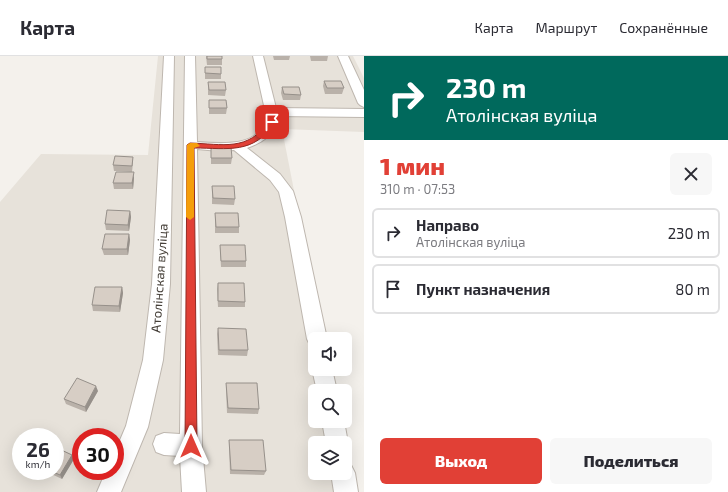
<!DOCTYPE html>
<html lang="ru">
<head>
<meta charset="utf-8">
<style>
  :root { --surface:#fff; --page:#f7f7f7; --text:#2b2b33; --muted:#7c7c81; --line:#e1e1e2; --accent:#e14036 }
  body { margin:0; font-family:"Exo 2",sans-serif; background:var(--page); color:var(--text); height:100vh; display:flex; flex-direction:column; font-size:15px; white-space:nowrap }
  * { box-sizing:border-box; margin:0 }
  p { font-size:13px; color:var(--muted) }
  .icon { flex:none; width:22px; height:22px; fill:none; stroke:currentColor; stroke-width:2; stroke-linecap:round; stroke-linejoin:round }
  .map { position:relative; flex:1; overflow:hidden }
  .side { display:flex; flex-direction:column; background:var(--surface); width:364px }
  .side>* { flex:none }
  .hud { background:#00695c; color:#fff; overflow:hidden }
  .controls { position:absolute; left:308px; top:276px; display:grid; gap:8px }
  .controls a { display:grid; place-items:center; width:44px; height:44px; border-radius:6px; background:var(--surface); box-shadow:0 4px 16px #0002; font-size:20px }
  .speed { position:absolute; left:12px; top:372px; display:flex; gap:8px; font-size:20px; font-weight:700; text-align:center }
  .speed>* { display:grid; place-content:center; width:52px; height:52px; border-radius:50%; background:var(--surface); box-shadow:0 4px 16px #0002; line-height:1 }
  .speed small { font-size:10px; font-weight:400 }
  .speed .limit { border:6px solid #d22; background:#fff; color:#111 }
  .pin { position:absolute; display:grid; place-items:center; width:34px; height:34px; color:#fff; margin:-17px; border-radius:8px; box-shadow:0 2px 6px #0006 }
  .me { position:absolute; width:44px; margin:-22px; rotate:0deg; stroke-linejoin:round; filter:drop-shadow(0 0 3px #0008) }
  .turn { display:flex; align-items:center; gap:14px; height:84px; padding:0 16px; font-size:18px }
  .turn .icon { width:52px; height:52px; stroke-width:2.5 }
  .turn b { display:block; font-size:28px; line-height:34px }
  .round { display:grid; place-items:center; flex:none; width:42px; height:42px; border-radius:6px; background:var(--page) }
  .overview { display:flex; align-items:center; justify-content:space-between; height:68px; padding:0 16px }
  h1 { font-size:24px; font-weight:800; line-height:30px; color:var(--accent) }
  .button { display:flex; gap:8px; margin-top:auto; padding:8px 16px }
  .button a { flex:1; height:46px; border-radius:6px; background:var(--accent); color:#fff; font-size:16px; font-weight:800; line-height:46px; text-align:center }
  .button a+a { background:var(--page); color:var(--text) }
  ul { padding:0; list-style:none }
  li { display:flex; align-items:center; gap:12px; height:50px; margin:0 8px 6px; padding:0 8px; border:2px solid var(--line); border-radius:6px }
  li div { flex:1 }
  li b { display:block; font-size:15px }
  li em { font-style:normal }
  header { display:flex; align-items:center; gap:24px; box-sizing:border-box; height:56px; padding:0 20px; background:var(--surface); border-bottom:1px solid var(--line) }
  header strong { font-size:19px }
  nav { display:flex; gap:22px; margin-inline-start:auto; font-size:14px }
  main { display:flex; flex:1; min-height:0 }
  .map>svg:first-child { display:block }
  .residential { fill:#e7e2da; fill-rule:evenodd }
  .lines { fill:none; stroke-linecap:round; stroke-linejoin:round }
  .minor-casing { stroke:#beb7af; stroke-width:2 }
  .minor { fill:#fff; fill-rule:evenodd }
  .wall { fill:#b9b1a9 }
  .shaded-wall { fill:#96908a }
  .building { fill:#d7cec5; stroke:#96908a }
  .route { fill:#e14036; stroke:#922a23 }
  .slow { fill:#f59e0b }
  .labels { text-anchor:middle; dominant-baseline:central; stroke-width:3; stroke-linejoin:round; paint-order:stroke }
  .street-label { font-size:13px; fill:#47413a; stroke:#fff }
</style>
</head>
<body>
<header>
<strong>Карта</strong>
<nav><a>Карта</a><a>Маршрут</a><a>Сохранённые</a></nav>
</header>
<main>
<div class="map">
<svg width="364" height="436" viewBox="0 0 364 436">
  <rect width="100%" height="100%" fill="#f4f1ec"/>
  <path class="residential" d="M158,0H353L364,22V76L282,73L323,283H315V313L332,335H315V365H338L342,387H315V417H345V401L352,436H0V146L41,98L148,99ZM21,381H55V415H21ZM81,381H115V415H81Z"/>
  <g class="lines">
    <defs>
      <path id="minor" d="M164,0H174L170,228L163,304L148,371L121,436H97L106,415H115V396L126,370L143,304L152,228Z
        M185,0H195L197,86C223,88 268,92 265,54L253,0H263L276,52L364,53V61L277,60C278,77 262,87 247,92L280,118L293,135L301,161L327,283H315V290L310,289L307,283L285,161L279,136L270,124L234,94L219,95L197,93L202,390L206,436H182L180,400L164,399L156,396L153,388L156,380L164,377L180,378Z
        M338,0H348L364,34V51L360,49L358,47Z
        M315,307V313H332L337,335H317L312,313Z
        M322,365H344L348,387L345,394V387H326Z
        M345,406L351,409L355,417L358,436H334L331,417H345Z"/>
    </defs>
    <use href="#minor" class="minor-casing"/>
    <use href="#minor" class="minor"/>
  </g>
  <path class="wall" d="M206,0L222,3V9H207Z
    M273,0H290L289,4H274Z
    M310,0H328L327,5H311Z
    M205,11L221,18V23H205Z
    M324,25L344,32L342,38H325L323,30Z
    M208,26L226,34L225,40L208,39Z
    M282,31L301,39L300,44H283L281,37Z
    M209,44L227,52L226,58H209Z
    M211,91L232,102L231,108H211Z
    M133,101V107L132,116L114,115L113,109Z
    M134,122L133,133H114L113,127Z
    M212,130L235,143L234,149L212,148Z
    M130,155L131,161L129,175L106,174L105,168Z
    M215,157L239,171V177H215Z
    M129,178L130,184L128,199H104L102,193Z
    M220,189L246,205V211H221L220,195Z
    M218,227L245,246V251H218L217,233Z
    M122,231L123,237L120,256L93,255L92,249Z
    M218,272L248,294L247,300L218,299L217,278Z
    M226,327L259,353L258,358L227,357L226,332Z
    M98,335L86,356L66,348L64,343Z
    M229,384L266,415L264,419L230,418L229,388Z
    M72,399L74,403L62,423L45,415H55Z"/>
  <path class="shaded-wall" d="M134,116V122L133,133L132,127Z
    M130,155L131,161L129,175L128,169Z
    M129,178L130,184L128,199L127,193Z
    M122,231L123,237L120,256L119,250Z
    M96,330L98,335L86,356L85,351Z
    M72,399L74,403L62,423L60,419Z"/>
  <path class="building" d="M207,0H222V3H207Z
    M205,11H221V18L205,17Z
    M324,25H341L344,32H327Z
    M208,26H225L226,34H209Z
    M282,31H299L301,39L284,38Z
    M209,44H226L227,52H209Z
    M211,91H231L232,102H211Z
    M115,100L133,101L132,110L113,109Z
    M116,116H134L132,127H113Z
    M212,130H234L235,143L213,142Z
    M107,154L130,155L128,169L105,168Z
    M215,157H238L239,171H216Z
    M105,178H129L127,193H102Z
    M220,189H245L246,205H221Z
    M218,227H244L245,246L218,245Z
    M95,231H122L119,250L92,249Z
    M218,272L246,273L248,294H219Z
    M77,322L96,330L85,351L64,343Z
    M226,327H257L259,353L228,352Z
    M229,384H263L266,415L231,414Z
    M55,391L72,399L60,419L51,415H55Z"/>
  <path class="route" d="M269,65L275,66C254,99 228,92 194,92L197,390L195,395L191,396L187,395L185,390L187,89L190,87C223,88 248,96 269,65Z"/>
  <path class="slow" d="M197,87L200,90L194,92V161L190,164L186,161L187,89L190,87Z"/>
  <g class="labels">
    <g class="street-label">
      <text transform="translate(159 222) rotate(-86)">Атолінская вуліца</text>
    </g>
  </g>
</svg>
<div class="controls">
<a><svg class="icon" aria-label="sound" viewBox="0 0 24 24"><path d="M4 9h4l5-4v14l-5-4H4zM17 9q2 3 0 6"/></svg></a>
<a><svg class="icon" aria-label="search" viewBox="0 0 24 24"><circle cx="10" cy="10" r="6"/><path d="M15 15l6 6"/></svg></a>
<a><svg class="icon" aria-label="layers" viewBox="0 0 24 24"><path d="M12 4l9 5-9 5-9-5zM3 14l9 5 9-5"/></svg></a>
</div>
<div class="speed"><div>26<small>km/h</small></div><div class="limit">30</div></div>
<div class="pin" style="left:272px;top:66px;background:#d93025"><svg class="icon" aria-label="arrive" viewBox="0 0 24 24"><path d="M6 21V4h12l-3 4 3 4H6"/></svg></div>
<svg class="me" style="left:191px;top:390px" viewBox="-20 -20 40 40"><path d="M0-17L14 15 0 8-14 15z" fill="#e14036" stroke="#fff" stroke-width="4"/></svg>
</div>
<section class="side">
<div class="hud">
<div class="turn"><svg class="icon" aria-label="right" viewBox="0 0 24 24"><path d="M7 20v-9h11M14 6l5 5-5 5"/></svg><div><b>230 m</b>Атолінская вуліца</div></div>
</div>
<div class="overview"><div><h1>1 мин</h1><p>310 m · 07:53</p></div><a class="round"><svg class="icon" aria-label="close" viewBox="0 0 24 24"><path d="M6 6l12 12M18 6L6 18"/></svg></a></div>
<ul>
<li><svg class="icon" aria-label="right" viewBox="0 0 24 24"><path d="M7 20v-9h11M14 6l5 5-5 5"/></svg><div><b>Направо</b><p>Атолінская вуліца</p></div><em>230 m</em></li>
<li><svg class="icon" aria-label="arrive" viewBox="0 0 24 24"><path d="M6 21V4h12l-3 4 3 4H6"/></svg><div><b>Пункт назначения</b></div><em>80 m</em></li>
</ul>
<div class="button"><a>Выход</a><a>Поделиться</a></div>
</section>
</main>
</body>
</html>
